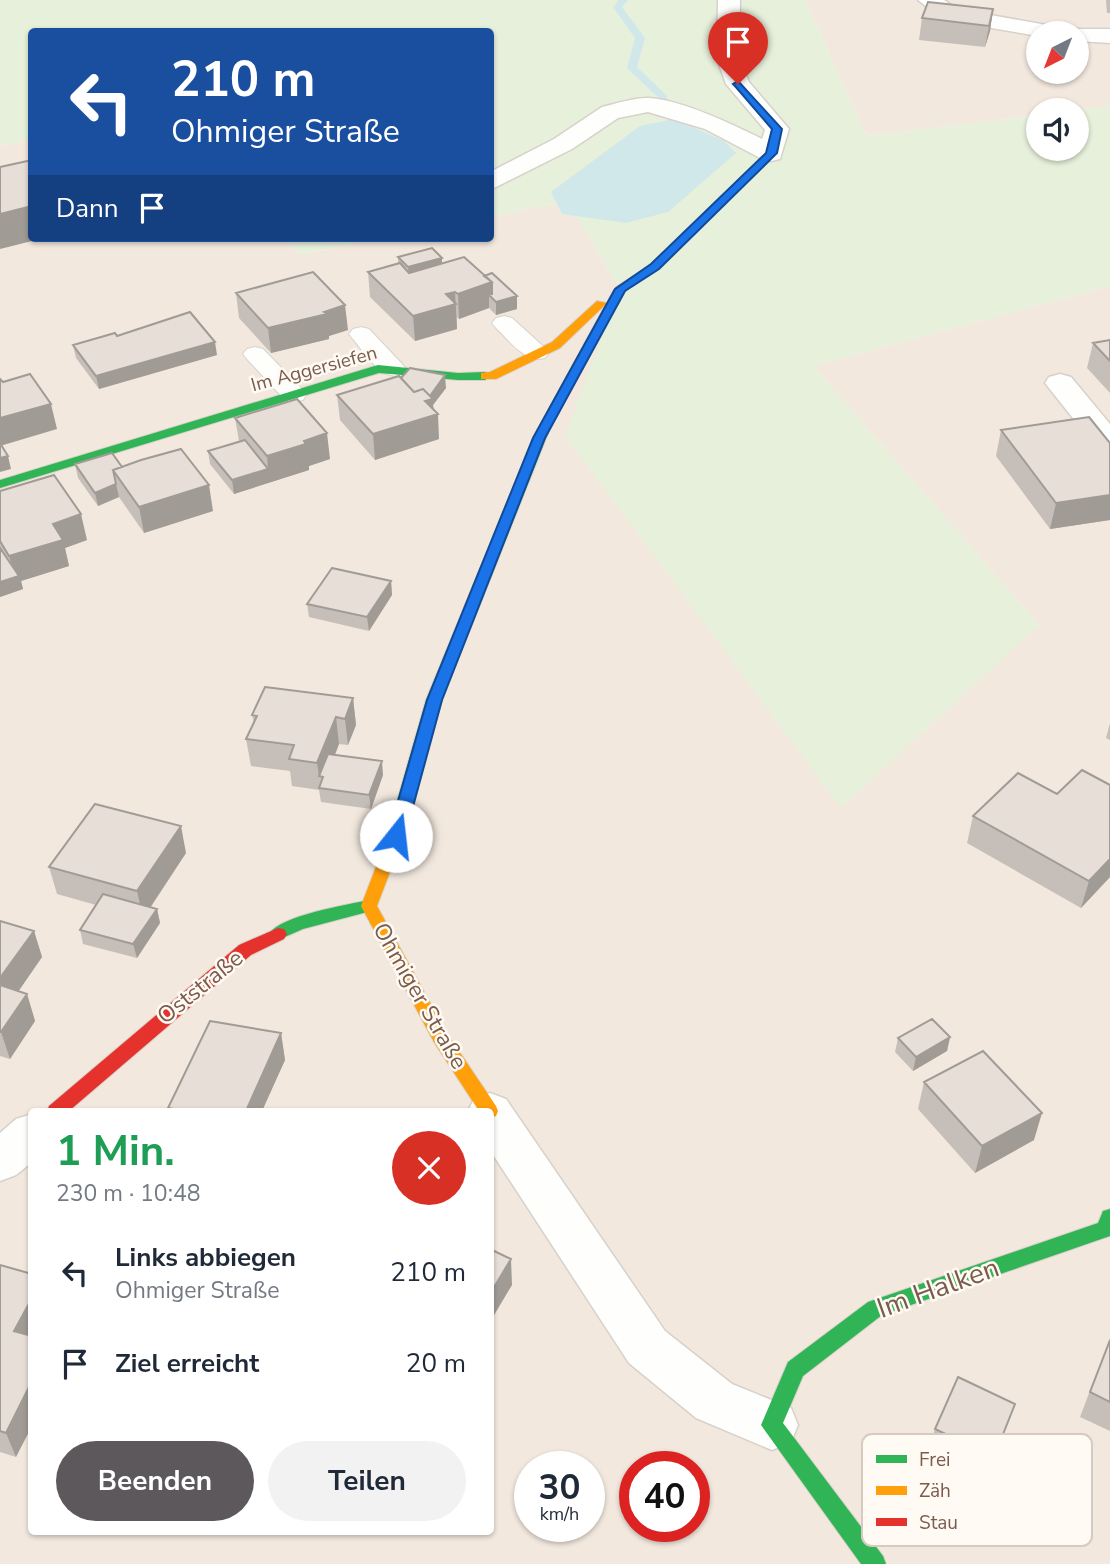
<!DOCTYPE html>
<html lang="de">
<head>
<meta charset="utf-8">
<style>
  :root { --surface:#fff; --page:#f2f2f3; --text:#1f2937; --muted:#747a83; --accent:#5c585b }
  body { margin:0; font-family:"Nunito Sans",sans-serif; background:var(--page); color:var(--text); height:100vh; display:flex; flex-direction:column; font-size:26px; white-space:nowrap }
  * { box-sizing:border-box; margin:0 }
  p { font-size:23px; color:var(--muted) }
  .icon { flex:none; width:38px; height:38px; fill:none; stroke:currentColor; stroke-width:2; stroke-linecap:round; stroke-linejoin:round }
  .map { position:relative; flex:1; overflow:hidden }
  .sheet { position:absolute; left:28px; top:1108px; width:466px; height:427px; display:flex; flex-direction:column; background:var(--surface); border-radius:7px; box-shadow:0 2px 5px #0004 }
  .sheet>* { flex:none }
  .banner { position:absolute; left:28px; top:28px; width:466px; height:214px; border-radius:7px; box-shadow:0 2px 5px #0004; background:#1a4fa0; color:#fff; overflow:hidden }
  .needle { width:46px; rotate:222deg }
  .fabs { position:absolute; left:1026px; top:21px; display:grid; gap:14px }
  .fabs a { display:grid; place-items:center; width:63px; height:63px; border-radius:50%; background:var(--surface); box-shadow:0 2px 5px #0004; font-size:35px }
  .speed { position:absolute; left:514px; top:1451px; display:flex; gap:14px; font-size:35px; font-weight:700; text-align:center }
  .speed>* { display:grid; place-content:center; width:91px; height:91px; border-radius:50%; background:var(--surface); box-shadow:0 2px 5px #0004; line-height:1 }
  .speed small { font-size:18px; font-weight:400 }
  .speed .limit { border:10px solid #d22; background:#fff; color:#111 }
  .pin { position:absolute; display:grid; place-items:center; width:60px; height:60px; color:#fff; margin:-72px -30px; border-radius:50% 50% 50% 0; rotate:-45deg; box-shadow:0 0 7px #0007 }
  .pin .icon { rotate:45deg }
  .me { position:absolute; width:77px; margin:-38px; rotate:16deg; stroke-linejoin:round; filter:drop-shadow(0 0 5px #0008) }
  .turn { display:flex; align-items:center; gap:24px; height:147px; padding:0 28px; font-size:32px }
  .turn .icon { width:91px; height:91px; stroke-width:2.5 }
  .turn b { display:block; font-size:49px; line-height:60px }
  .then { display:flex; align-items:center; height:66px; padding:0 28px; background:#0003; gap:14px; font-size:26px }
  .round { display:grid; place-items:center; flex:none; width:74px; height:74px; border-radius:37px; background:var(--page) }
  .overview { display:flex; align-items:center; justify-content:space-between; height:119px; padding:0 28px }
  h1 { font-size:42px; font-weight:700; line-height:52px; color:#1e9e55 }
  .button { display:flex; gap:14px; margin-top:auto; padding:14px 28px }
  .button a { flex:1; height:80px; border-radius:42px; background:var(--accent); color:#fff; font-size:28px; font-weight:700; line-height:80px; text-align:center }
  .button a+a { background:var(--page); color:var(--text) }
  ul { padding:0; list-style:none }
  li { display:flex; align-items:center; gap:21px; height:91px; padding:0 28px }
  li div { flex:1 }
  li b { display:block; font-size:26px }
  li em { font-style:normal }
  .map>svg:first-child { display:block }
  .residential { fill:#f2e8de; fill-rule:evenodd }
  .green { fill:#e7f0db }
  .water { fill:#d0e8ea }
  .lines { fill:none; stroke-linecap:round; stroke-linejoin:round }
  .stream { fill:#d0e8ea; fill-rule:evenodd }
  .lane-casing { stroke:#d7d1cb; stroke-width:2 }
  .street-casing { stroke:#d7d1cb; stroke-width:3 }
  .fast-casing { stroke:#d9d2cb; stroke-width:2 }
  .slow-casing { stroke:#d9d2cb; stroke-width:2 }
  .jam-casing { stroke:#d9d2cb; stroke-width:2 }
  .lane { fill:#fefefd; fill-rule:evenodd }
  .street { fill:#fefefd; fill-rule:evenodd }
  .fast { fill:#30b455; fill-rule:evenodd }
  .slow { fill:#ff9f0a; fill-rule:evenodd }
  .jam { fill:#e5322d; fill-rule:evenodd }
  .wall { fill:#c6bfb9 }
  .shaded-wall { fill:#a19b96 }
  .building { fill:#e6ded7; stroke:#a19b96; stroke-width:2 }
  .route { fill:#1a73e8; stroke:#114b97; stroke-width:2 }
  .labels { text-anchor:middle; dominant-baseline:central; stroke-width:5; stroke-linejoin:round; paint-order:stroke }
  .far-street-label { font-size:19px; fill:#7a5c4d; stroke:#fffaf3 }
  .street-label { font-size:23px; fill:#7a5c4d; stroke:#fffaf3 }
  .near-street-label { font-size:28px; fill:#7a5c4d; stroke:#fffaf3 }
  .key { fill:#fffaf3; stroke:#d7cbc1; stroke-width:2 }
  .key-label { font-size:19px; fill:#7a5c4d }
</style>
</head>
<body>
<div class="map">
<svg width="1110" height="1564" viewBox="0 0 1110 1564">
  <rect width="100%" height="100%" fill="#f9f5f0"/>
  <path class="residential" d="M805,0H1110V106L1073,110H1038V115L866,136ZM1038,33H1076V72H1038Z
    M31,139L32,238H285L300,255L383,238H490V217L567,201L620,289L1039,625L813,366L1110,286V1564H0V146ZM32,1111H490V1531H32ZM530,1466H590V1526H530ZM635,1466H695V1526H635Z"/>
  <path class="green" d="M0,0H805L866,136L1038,115V149H1076V110H1073L1110,106V286L813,366L1039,625L841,808L565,436L620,289L567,201L490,217V32H32L31,139L0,146Z
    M285,238H383L300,255Z"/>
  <path class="water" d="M674,119L724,141L736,153L668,212L626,223L562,214L551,192L640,126Z"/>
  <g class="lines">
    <path class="stream" d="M619,0H628L622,7L645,38L637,67L667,96V100H661L627,68L635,38L613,7Z"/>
    <defs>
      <path id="lane" d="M504,316L512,318L545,348L549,353L545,358C525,363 510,341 496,328L492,323L496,318Z
        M361,327L369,329L403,365L406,370L403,375C381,381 366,354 353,339L349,334L353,329Z
        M255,347L263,349L303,390L306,395L303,400L294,402L285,400L247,359L243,354L247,349Z"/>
      <path id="street" d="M718,0H740L739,59L749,82L789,129L780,159L771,161L762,159L705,129L648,112L618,118L572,149L490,190V172L554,139L602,107C617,103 636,97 650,98C684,101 732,124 762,139L765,130L726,84L717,59Z
        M918,0H944L957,9L1069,29H1110V43L1076,41V33H1038V36L950,21L942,19Z
        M1060,374L1071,377L1110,424V453L1099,451L1045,383L1049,377Z
        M490,1093L506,1099L665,1331L732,1384L791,1408L798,1425L791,1442L772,1450L696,1418L629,1363L490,1150V1111H468L474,1099Z
        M32,1114V1162L16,1175L0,1181V1133L16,1119Z"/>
      <path id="fast" d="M378,365L458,373L485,372L491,376L485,380H458L379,373L0,488V480Z
        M543,427L549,431L442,700L401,843L393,849L387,847L385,843L426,700L537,431Z
        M369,900L375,902L377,906L375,910L303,929L278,940L272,939L269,934C281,915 347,905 369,900Z
        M1110,1209V1236L882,1315L803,1376L783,1423L883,1556L886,1564H861L761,1425L788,1362L868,1302L1098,1223L1103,1211Z"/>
      <path id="slow" d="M767,152L776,154L659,269L625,291L547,434L543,435L537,431L606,304L560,348L496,379H481V373L490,372L552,342L597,301L607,303L616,287L651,265Z
        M393,837L401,843L377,906L446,1032L496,1106L498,1111L496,1116L490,1118V1111H479L434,1042L361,906L385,843Z"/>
      <path id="jam" d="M278,928L284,929L287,934L284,939L251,955L69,1111H47L49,1106L239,945Z"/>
    </defs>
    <use href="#lane" class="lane-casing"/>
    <use href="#street" class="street-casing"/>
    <use href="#fast" class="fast-casing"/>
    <use href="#slow" class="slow-casing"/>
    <use href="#jam" class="jam-casing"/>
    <use href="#lane" class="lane"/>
    <use href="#street" class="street"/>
    <use href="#fast" class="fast"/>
    <use href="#slow" class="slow"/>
    <use href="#jam" class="jam"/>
  </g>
  <path class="wall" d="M1106,0H1110V13H1107Z
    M993,9L990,31L985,47L919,40L922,18Z
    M398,257L442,258V264L484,276L517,296V309L496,315L489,308L459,319L457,317V329L415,341L370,297L368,272L398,264Z
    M236,293L348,330L329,336V339L271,353L239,318Z
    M1110,340V393L1087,368L1093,343Z
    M73,345L217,355L99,389L76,358Z
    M401,378L446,388L433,405L439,439L375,460L340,420L337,395Z
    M235,418L330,459L309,466V470L234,494L210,464L208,451L239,441Z
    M1001,430L1110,443V520L1050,529L996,456Z
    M75,464L122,467L213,511L144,533L119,497L98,506L78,478Z
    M0,491L87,540L65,548L69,566L21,581L23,589L0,597Z
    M391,581L392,595L369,631L309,617L307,604Z
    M353,698L356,725L348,745L339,744L335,755L383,775L371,809L321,802L319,790L292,786L290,771L251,766L246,739L254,723L252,715Z
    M1110,723V740L1106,738Z
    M973,816L1110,877L1081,908L967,843Z
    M186,853L151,907L157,909L160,923L137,958L83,944L80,930L96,905L57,894L49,867Z
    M0,921L34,931L42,957L18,991L27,994L35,1021L10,1059L0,1056Z
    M281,1033L285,1060L262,1111H169L168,1108Z
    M950,1037L947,1051L913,1071L895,1052L898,1038Z
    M924,1082L1034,1140L975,1173L918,1109Z
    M0,1265L16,1457L0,1452Z
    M1110,1338V1431L1080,1417Z
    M1015,1404L990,1470L931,1442L935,1429Z"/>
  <path class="shaded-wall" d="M993,9L990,31L985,47L989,26Z
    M32,206V238H44L0,249V214Z
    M442,258V271L409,280L408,267Z
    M492,282V298L489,295V308L459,319L458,294Z
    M455,292L457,329L415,341L413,316L446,294Z
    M517,296V309L496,315V302Z
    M345,305L348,330L329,336V339L271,353L268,328Z
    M215,342L217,355L99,389L96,376Z
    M445,375L446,388L433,405L434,415L438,414L439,439L375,460L373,434Z
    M51,404L57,429L0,446V418Z
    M327,433L330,459L309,466V470L234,494L232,480L268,469L267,456L304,441Z
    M8,456L11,469L0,472V458Z
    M116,484L119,497L98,506L95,493Z
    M209,485L213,511L144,533L139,507Z
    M1110,495V520L1050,529L1056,503Z
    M81,514L87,540L65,548L69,566L21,581L23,589L0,597V582L15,577L9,556L53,524Z
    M391,581L392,595L369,631L367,617Z
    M353,698L356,725L348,745L345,719Z
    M336,717L339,744L324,782L323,777L319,776L317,763Z
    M382,761L383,775L371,809L369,795Z
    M181,826L186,853L143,918L137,891Z
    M1110,859V877L1081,908L1089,881Z
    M157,909L160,923L137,958L133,944Z
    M34,931L42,957L5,1011L0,996V978Z
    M27,994L35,1021L10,1059L1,1032Z
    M281,1033L285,1060L262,1111H246Z
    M950,1037L947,1051L913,1071L916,1057Z
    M1042,1113L1034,1140L975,1173L982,1146Z
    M511,1259L512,1285L490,1322V1294Z
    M32,1298V1342L14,1331Z
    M32,1381V1426L16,1457L6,1433Z"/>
  <path class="building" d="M928,2L993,9L989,26L922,18Z
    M32,160V206L0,214V167Z
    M432,248L442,258L408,267L398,257Z
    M464,257L492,282L458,294L455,292L446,294L456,304L413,316L368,272L400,263L409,273Z
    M313,272L345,305L324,312L327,314L268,328L236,293Z
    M492,273L517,296L496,302L489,295L492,294V282L484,276Z
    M190,312L215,342L96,376L73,345L115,333L117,336Z
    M1110,340V361L1093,343Z
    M410,368L445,375L430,396L423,389L414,392L401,378Z
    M30,374L51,404L0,418V379L3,382Z
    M399,376L414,392L423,389L433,399L425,401L438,414L373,434L337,395Z
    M297,399L327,433L304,441L306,444L267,456L235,418Z
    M1089,417L1110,443V495L1056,503L1001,430Z
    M245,440L268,469L232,480L208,451Z
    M0,443L8,456L0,458Z
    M181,449L209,485L139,507L113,470L141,460Z
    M112,453L122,467L113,470L116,484L95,493L75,464Z
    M54,475L81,514L53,524L63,540L9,556L0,541V491Z
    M0,548L19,576L0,582Z
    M332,568L391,581L367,617L307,604Z
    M265,687L353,698L345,719L336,717L317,763L289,759L294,745L246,739L257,716L252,715Z
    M328,754L382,761L369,795L319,788L323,777L319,776Z
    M1082,770L1110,785V859L1089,881L973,816L1018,773L1057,794Z
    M95,804L181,826L137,891L49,867Z
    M103,894L157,909L133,944L80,930Z
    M0,921L34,931L0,978Z
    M0,985L27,994L1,1032H0Z
    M932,1019L950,1037L916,1057L898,1038Z
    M210,1021L281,1033L246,1111H185L168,1108Z
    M983,1051L1042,1113L982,1146L924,1082Z
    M490,1249L511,1259L490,1294Z
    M0,1265L32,1274V1298L14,1331L32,1336V1381L6,1433L0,1431Z
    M1110,1340V1402L1090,1392Z
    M958,1377L1015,1404L994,1457L935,1429Z"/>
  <path class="route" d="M738,81L782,129L777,153L659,269L625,291L545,438L442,700L405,836L402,840H391L388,836L427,700L533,438L615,289L651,264L766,153L772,129L735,86L733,84Z"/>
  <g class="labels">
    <g class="far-street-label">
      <text transform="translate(314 369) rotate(-15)">Im Aggersiefen</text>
    </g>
    <g class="street-label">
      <text transform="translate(200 987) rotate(-39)">Oststraße</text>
      <text transform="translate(420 996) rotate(60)">Ohmiger Straße</text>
    </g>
    <g class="near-street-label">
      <text transform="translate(938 1288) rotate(-20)">Im Halken</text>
    </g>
  </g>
  <rect x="862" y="1434" width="230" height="112" rx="10" class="key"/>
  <rect x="876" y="1455" width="31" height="8" fill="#30b455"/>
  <rect x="876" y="1486" width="31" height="9" fill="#ff9f0a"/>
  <rect x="876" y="1518" width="31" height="8" fill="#e5322d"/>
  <g class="key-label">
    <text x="919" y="1466">Frei</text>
    <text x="919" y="1497">Zäh</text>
    <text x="919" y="1529">Stau</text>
  </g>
</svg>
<div class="fabs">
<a><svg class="needle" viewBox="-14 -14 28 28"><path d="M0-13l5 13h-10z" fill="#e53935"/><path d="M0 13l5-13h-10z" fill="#747a83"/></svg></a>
<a><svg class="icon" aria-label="sound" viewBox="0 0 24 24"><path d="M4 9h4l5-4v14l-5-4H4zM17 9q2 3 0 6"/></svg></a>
</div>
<div class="speed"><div>30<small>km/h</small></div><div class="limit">40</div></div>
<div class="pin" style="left:738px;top:84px;background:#d93025"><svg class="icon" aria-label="arrive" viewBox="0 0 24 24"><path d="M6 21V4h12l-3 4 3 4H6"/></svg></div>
<svg class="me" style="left:396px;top:836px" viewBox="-20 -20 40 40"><circle r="19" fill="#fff"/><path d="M0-13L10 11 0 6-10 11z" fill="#1a73e8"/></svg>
<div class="banner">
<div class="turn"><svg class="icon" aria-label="left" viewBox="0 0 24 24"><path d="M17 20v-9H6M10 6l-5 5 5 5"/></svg><div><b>210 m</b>Ohmiger Straße</div></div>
<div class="then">Dann<svg class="icon" aria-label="arrive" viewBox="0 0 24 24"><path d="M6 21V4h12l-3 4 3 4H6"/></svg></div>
</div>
<section class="sheet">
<div class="overview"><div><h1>1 Min.</h1><p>230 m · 10:48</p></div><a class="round" style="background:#d93025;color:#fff"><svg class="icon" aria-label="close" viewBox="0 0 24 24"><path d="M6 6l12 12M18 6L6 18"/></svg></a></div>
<ul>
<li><svg class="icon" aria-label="left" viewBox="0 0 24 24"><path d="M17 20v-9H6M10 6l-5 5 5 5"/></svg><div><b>Links abbiegen</b><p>Ohmiger Straße</p></div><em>210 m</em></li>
<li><svg class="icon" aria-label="arrive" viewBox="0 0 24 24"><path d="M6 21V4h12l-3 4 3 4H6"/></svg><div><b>Ziel erreicht</b></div><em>20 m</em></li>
</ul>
<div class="button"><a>Beenden</a><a>Teilen</a></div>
</section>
</div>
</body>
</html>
